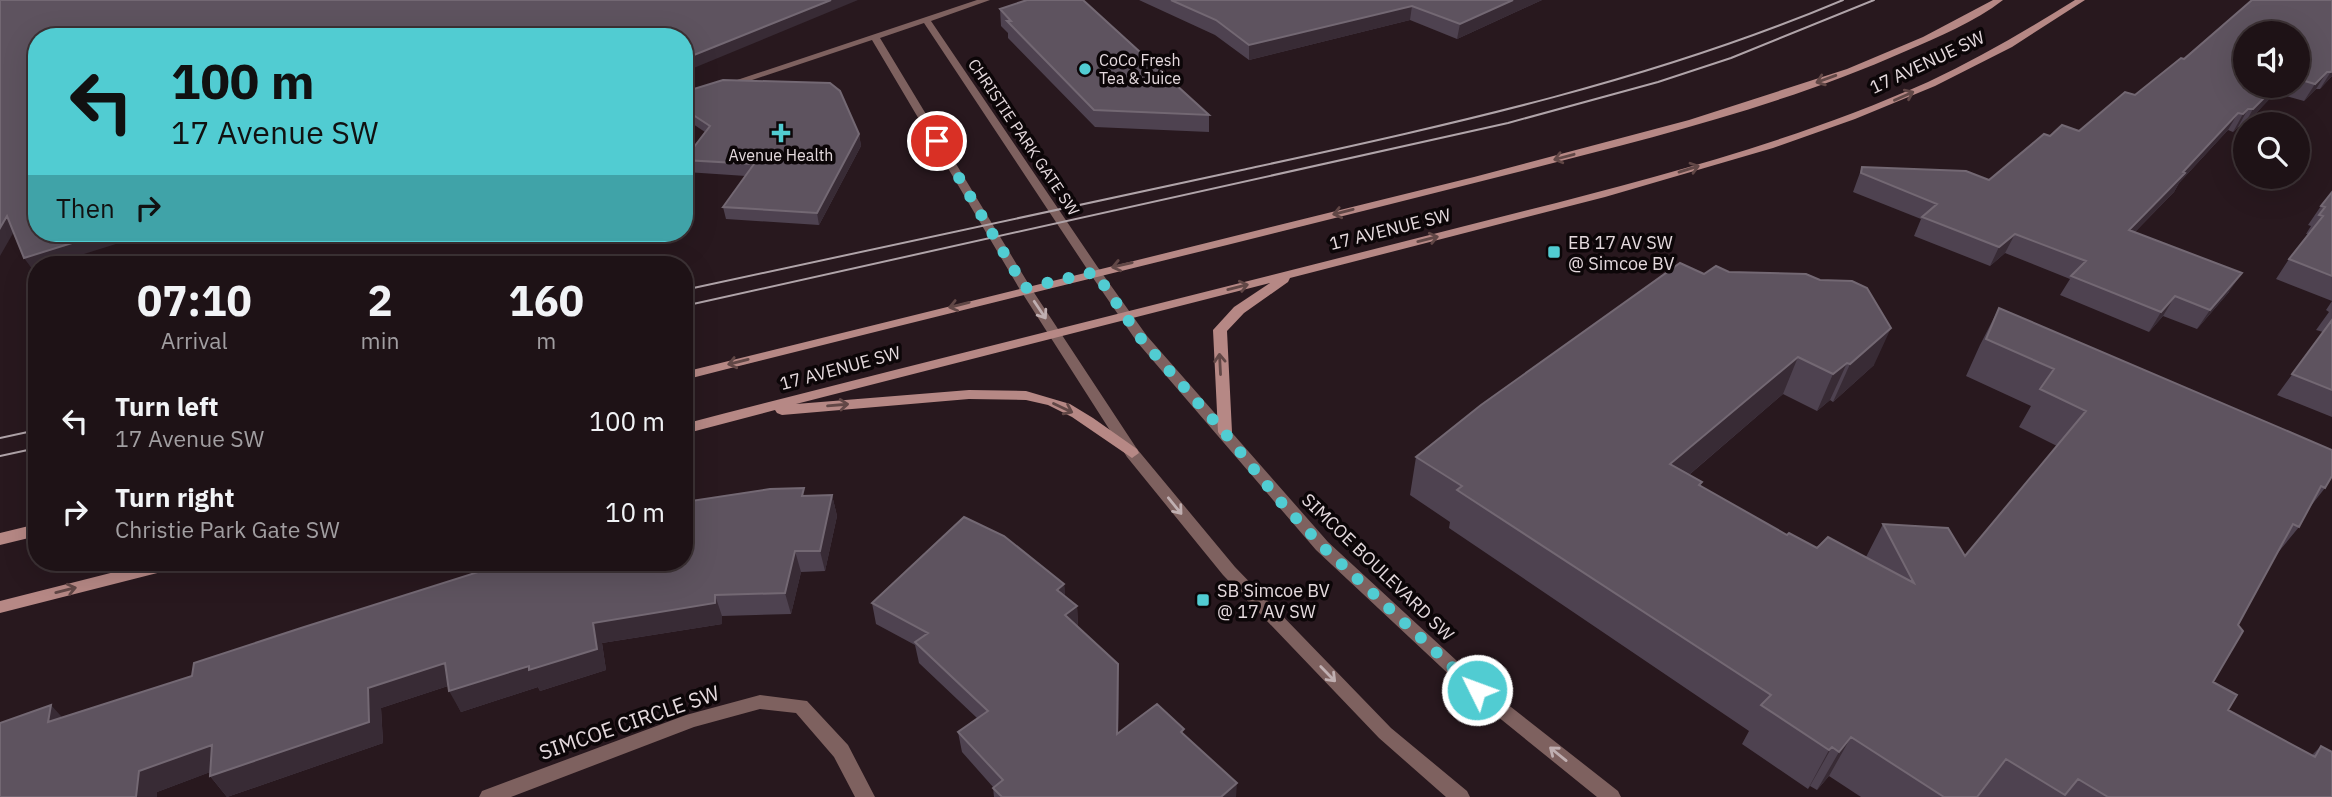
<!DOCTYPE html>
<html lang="en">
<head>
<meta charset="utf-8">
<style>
  :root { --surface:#1e1216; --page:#261b1f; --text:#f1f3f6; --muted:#a19ea1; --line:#3c3235 }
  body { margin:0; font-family:"IBM Plex Sans",sans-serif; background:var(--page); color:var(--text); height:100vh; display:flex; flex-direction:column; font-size:26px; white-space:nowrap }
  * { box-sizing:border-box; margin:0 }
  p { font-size:23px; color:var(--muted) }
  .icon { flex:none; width:38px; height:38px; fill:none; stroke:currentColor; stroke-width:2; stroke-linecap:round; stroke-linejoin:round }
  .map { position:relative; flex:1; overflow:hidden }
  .side { position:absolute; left:28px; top:256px; width:665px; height:315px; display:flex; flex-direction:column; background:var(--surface); border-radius:28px; box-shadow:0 7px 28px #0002,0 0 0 2px var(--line) }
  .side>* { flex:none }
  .banner { position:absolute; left:28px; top:28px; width:665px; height:214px; border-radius:28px; box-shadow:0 7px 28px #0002,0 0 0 2px var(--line); background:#51ccd2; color:#111; overflow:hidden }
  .fabs { position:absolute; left:2233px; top:21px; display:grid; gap:14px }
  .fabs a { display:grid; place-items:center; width:77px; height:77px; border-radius:50%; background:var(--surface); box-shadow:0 7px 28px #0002,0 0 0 2px var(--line); font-size:35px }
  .pin { position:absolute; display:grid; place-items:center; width:60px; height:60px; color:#fff; margin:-30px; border:4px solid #fff; border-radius:50%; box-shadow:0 2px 7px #0007 }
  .me { position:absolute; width:77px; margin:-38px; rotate:312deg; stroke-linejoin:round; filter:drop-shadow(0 0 5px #0008) }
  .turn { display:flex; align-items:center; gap:24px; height:147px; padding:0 28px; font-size:32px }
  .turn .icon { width:91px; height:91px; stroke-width:2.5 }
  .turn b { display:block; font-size:49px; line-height:60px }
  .then { display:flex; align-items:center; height:66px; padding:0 28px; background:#0003; gap:14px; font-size:26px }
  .eta { display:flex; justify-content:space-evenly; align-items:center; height:119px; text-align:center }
  .eta b { font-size:42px; font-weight:800; line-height:49px }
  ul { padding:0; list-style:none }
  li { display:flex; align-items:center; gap:21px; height:91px; padding:0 28px }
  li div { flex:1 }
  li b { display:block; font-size:26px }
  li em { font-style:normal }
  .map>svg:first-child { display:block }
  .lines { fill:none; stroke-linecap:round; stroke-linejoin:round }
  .minor { fill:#7e615f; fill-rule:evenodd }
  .tertiary { fill:#7e615f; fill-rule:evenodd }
  .secondary { fill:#b68885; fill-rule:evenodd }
  .tram { stroke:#b0a4a9; stroke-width:2 }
  .wall { fill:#4e4250; fill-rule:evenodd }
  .shaded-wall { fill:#382b35 }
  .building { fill:#5e535f; stroke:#736873; stroke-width:2 }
  .oneway { stroke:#614746 }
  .oneway2 { stroke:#c0afb1 }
  .route { stroke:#51ccd2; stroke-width:12; stroke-dasharray:0 21.6 }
  .poi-dot { fill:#51ccd2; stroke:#0c0608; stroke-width:2.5 }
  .labels { text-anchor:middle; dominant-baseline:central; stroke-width:7; stroke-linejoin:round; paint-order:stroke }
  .far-poi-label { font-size:16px; fill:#e4d9dd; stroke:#0c0608; text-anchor:start }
  .far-street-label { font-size:16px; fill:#e4d9dd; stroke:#0c0608 }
  .street-label { font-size:18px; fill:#e4d9dd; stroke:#0c0608 }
  .poi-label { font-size:18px; fill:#e4d9dd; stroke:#0c0608; text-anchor:start }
  .near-street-label { font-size:21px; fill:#e4d9dd; stroke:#0c0608 }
</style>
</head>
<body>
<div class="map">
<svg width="2332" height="797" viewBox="0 0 2332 797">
  <rect width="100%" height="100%" fill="#28181e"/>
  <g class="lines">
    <path class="minor" d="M977,0H990L931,21L1101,272L1099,275H1091L924,23L880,38L1031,288L1029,291H1021L1019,288L872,40L728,88L719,86Z
      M760,695L807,701L848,745L875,797H855L834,757L796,713L760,709L694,727L511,797H479L482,791L686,715Z"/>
    <path class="tertiary" d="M1095,268L1099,269L1147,336L1328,542L1483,685L1618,791L1621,797H1597L1471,695L1316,550L1137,342L1089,272Z
      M1025,284L1031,288L1137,449L1235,567L1391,728L1467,791L1470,797H1446L1379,738L1223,575L1127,457L1019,288Z"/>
    <path class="secondary" d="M1993,0H2003C1975,22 1938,37 1906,51C1780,107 1643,140 1510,174C1235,244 959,310 684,380V372L1474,177L1689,120L1847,69L1923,37Z
      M2075,0H2085L2012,47L1935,86L1855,119L1773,148L1605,197L1290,278L1288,282L1244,313L1227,331L1232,432L1230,435H1220L1218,432L1213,330L1234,307L1270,283L796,404L969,390L1026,391L1070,404L1093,418L1137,449L1139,453L1132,458L1072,417L1048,405L1026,400L969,399L782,415L777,413L775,410L684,434V424C923,362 1163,303 1402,242C1579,196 1760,157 1928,82C1979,58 2027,30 2075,0Z
      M37,524V536L0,545V533Z
      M154,562H185L183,566L177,568L0,613V601Z"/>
    <path class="tram" d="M684,290C870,250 1056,210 1242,170C1448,125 1649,82 1843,0
      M684,306L1508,123L1658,82L1731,58L1874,0
      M0,438L37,430
      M0,456L37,448"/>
  </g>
  <path class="wall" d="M1139,0H1542L1457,39L1410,20L1249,60L1215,35Z
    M2332,0V76L2320,89H2316L2304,101L2275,93L2243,127H2238L2233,132L2228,130L2179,183L2174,192L2135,232L2229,292L2197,329L2163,316L2149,332L2060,295L2070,279L2005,253L1990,266L1914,236L1921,219L1853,192L1862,167L1989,180L2050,136L2079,131L2135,95L2184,59ZM2298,33V86H2245Z
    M1000,9L1209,115V132L1095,127L1008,38V33L1001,26Z
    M684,79H691L693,89L859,134L861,146L819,225L726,219L723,207L746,176L686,172L684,159L705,132L684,118Z
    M2332,192V417L2277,395L2323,332L2316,330L2329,312L2326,310L2332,301L2276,279L2289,259L2309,234H2306L2311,226L2308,225L2321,206Z
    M1680,263L1874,365L1833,402L1830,400L1817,411L1783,394L1689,475L1702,482L1700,486L1787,535L1817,548L1866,557L1883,524L1965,556L2057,446L2019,427L2031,406L1966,376L1980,345L1999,308L2325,488L2310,507L2299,527L2276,555L2238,625L2213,682L2228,710L2312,755L2321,746L2332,797H1861L1829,776L1817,790L1810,786L1808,789L1742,744L1749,731L1449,528L1450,522L1410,495L1416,457Z
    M832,495L837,516L825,571L801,572L791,614L722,616V624L602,643L606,670L540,691L538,687L461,712L448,686L381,708L383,743L227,797L210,776V772L157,792L62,717L192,676L500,565L501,568L806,496Z
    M1064,584L1065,597L1077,606L1078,627L1119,685L1118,733L1184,735L1236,797H994L993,787L962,752L958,732L977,718L919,663L915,645L876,624L872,603Z"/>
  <path class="shaded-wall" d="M831,0H858L684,72V59Z
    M1513,0H1542L1457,39L1460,24Z
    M1412,6L1410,20L1249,60V45Z
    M2332,70V76L2320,89Z
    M2327,72L2316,89L2304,101L2315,84Z
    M691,79L694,90L684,94V81Z
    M2276,86H2279L2275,93L2243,127L2253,109Z
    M2248,109L2238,127L2233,132L2243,114Z
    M2238,113L2228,130L2179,183L2174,192L2118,249L2129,230Z
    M859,134L861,146L819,225L817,213Z
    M7,216L16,228L0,256V228Z
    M104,233H151L52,264H37V269L33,270L24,258Z
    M2015,234L2005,253L1990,266L1999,247Z
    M2242,273L2229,292L2197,329L2210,310Z
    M2175,296L2163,316L2149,332L2161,312Z
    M1891,328L1874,365L1833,402L1850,364Z
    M1798,357L1783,394L1656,503L1670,464Z
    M1847,363L1830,400L1817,411L1833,374Z
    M832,495L837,516L825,571L820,551Z
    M795,551L801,572L791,614L785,593Z
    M1064,584L1066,605L1057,590Z
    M715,595L722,616V624L602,643L606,670L540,691L538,687L461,712L449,691L529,666L593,623Z
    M1077,606L1078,627L1065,615Z
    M445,663L457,683L381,708L383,743L227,797L210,776L368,688Z
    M1118,664L1119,685L1118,755L1117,734Z
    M51,705L70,726L48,722Z
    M1851,737L1829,776L1817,790L1839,752Z
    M212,745L229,765L157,792V797H136L139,771Z
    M1832,747L1810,786L1808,789L1829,750Z
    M1237,783L1236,797H1221Z"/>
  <path class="building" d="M0,0H831L684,59V37H37V233H104L24,258L7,216L0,228Z
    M1027,0H1083L1209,115L1094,110L1007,21H1011L1000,9Z
    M1171,0H1513L1460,24L1412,6L1249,45L1216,20Z
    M2252,0H2332V70L2331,72H2327L2315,84L2298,79V33H2245V86H2276L2253,109H2248L2243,114L2238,113L2183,172L2185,173L2129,230L2242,273L2210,310L2175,296L2161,312L2071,276L2086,261L2015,234L1999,247L1922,217L1937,204L1861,173L1862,167L1966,171L1989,180L2044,134L2050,136L2062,125L2079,131L2125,92L2135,95L2181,58L2184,59Z
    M723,80L830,83L840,91L859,134L817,213L723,207L754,164L684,160L710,126L684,109V92Z
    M2332,192V276L2289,259L2323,216L2319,215L2325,207L2321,206Z
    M1680,263L1704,274L1716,266L1729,272L1806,274L1820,280L1852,281L1867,288L1891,328L1850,364L1847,363L1833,374L1798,357L1670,464L1702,482L1699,485L1787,535L1789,533L1817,548L1828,537L1914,583L1883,524L1948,528L1965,556L2086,411L2040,389L2054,369L1986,339L1999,308L2332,450V476L2325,488L2321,486L2299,527L2293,524L2238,625L2243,631L2213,682L2237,695L2228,710L2315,757L2321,746L2332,752V797H2108L2078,779L2065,795L2006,759L1977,797H1944L1851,737L1839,752L1832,747L1829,750L1761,705L1771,695L1457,490L1462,486L1416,457L1481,405Z
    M2332,320V390L2292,374Z
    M804,488L802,496L832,495L820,551H795L785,593L715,595V603L593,623L597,649L529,670V666L449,691L445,663L368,688L369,722L210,776L212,745L139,771L136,797H0V723L51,705L48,722L192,676L194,663L301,628L500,565V568L524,562H684V502L770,489Z
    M964,517L1004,536L1064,584L1057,590L1077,606L1065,615L1118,664L1117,734L1157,704L1184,729L1181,732L1237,783L1221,797H1002L993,788L1003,780L958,732L988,711L915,642L928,633L872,603Z"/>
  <defs><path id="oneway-shaft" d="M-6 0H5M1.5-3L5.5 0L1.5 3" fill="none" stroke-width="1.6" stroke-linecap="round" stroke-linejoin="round" transform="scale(1.75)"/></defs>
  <g class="oneway">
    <use href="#oneway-shaft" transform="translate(1826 79) rotate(160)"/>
    <use href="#oneway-shaft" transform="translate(1904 96) rotate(-24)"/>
    <use href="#oneway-shaft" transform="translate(1564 157) rotate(165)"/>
    <use href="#oneway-shaft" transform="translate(1689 169) rotate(-17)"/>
    <use href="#oneway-shaft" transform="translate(1343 212) rotate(166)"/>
    <use href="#oneway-shaft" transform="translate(1428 239) rotate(-14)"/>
    <use href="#oneway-shaft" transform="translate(1122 265) rotate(167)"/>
    <use href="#oneway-shaft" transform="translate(1238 287) rotate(-14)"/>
    <use href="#oneway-shaft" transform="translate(959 305) rotate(166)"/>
    <use href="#oneway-shaft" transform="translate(738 362) rotate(166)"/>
    <use href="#oneway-shaft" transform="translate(1220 364) rotate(-93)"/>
    <use href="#oneway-shaft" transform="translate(838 405) rotate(-5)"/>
    <use href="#oneway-shaft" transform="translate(1063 408) rotate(25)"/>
    <use href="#oneway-shaft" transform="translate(66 590) rotate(-14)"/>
  </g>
  <g class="oneway2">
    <use href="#oneway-shaft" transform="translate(1040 310) rotate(56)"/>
    <use href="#oneway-shaft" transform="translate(1175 506) rotate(51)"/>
    <use href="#oneway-shaft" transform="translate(1328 674) rotate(46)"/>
    <use href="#oneway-shaft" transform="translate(1558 754) rotate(-141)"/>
  </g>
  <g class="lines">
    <path class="route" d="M937,141L1025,288L1095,272L1142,340L1224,432L1279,500L1322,546L1477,690"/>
  </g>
  <g class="poi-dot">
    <circle cx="1085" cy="69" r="7"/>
    <path d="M777.5 122.5h7v7h7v7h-7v7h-7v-7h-7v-7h7z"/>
    <rect x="1547" y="245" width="14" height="14" rx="3.5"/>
    <rect x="1196" y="593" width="14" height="14" rx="3.5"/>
  </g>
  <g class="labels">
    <g class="far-poi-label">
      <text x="1099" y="60">CoCo Fresh<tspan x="1099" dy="18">Tea &amp; Juice</tspan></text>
      <text x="781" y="155" text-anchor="middle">Avenue Health</text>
    </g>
    <g class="far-street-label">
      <text transform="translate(1024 137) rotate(56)">CHRISTIE PARK GATE SW</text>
    </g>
    <g class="street-label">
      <text transform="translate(1927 62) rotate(-25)">17 AVENUE SW</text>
      <text transform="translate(1390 229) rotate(-14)">17 AVENUE SW</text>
      <text transform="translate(840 368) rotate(-15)">17 AVENUE SW</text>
      <text transform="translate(1378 567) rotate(44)">SIMCOE BOULEVARD SW</text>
    </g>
    <g class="poi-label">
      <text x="1568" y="242">EB 17 AV SW<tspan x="1568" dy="21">@ Simcoe BV</tspan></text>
      <text x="1217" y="590">SB Simcoe BV<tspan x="1217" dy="21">@ 17 AV SW</tspan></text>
    </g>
    <g class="near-street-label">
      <text transform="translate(629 722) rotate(-19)">SIMCOE CIRCLE SW</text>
    </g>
  </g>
</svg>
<div class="fabs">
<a><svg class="icon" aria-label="sound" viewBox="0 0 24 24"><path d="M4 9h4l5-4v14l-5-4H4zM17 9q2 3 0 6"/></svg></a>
<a><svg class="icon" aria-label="search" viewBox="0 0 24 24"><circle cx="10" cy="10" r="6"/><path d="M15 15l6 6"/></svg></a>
</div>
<div class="pin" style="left:937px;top:141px;background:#d93025"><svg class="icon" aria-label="arrive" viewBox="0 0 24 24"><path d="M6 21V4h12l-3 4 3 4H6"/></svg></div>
<svg class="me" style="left:1477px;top:690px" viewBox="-20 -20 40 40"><circle r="17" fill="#51ccd2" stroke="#fff" stroke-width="3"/><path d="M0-11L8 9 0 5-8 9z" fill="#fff"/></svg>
<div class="banner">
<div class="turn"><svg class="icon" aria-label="left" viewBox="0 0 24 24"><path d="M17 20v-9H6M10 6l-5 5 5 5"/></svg><div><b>100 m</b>17 Avenue SW</div></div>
<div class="then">Then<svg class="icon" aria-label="right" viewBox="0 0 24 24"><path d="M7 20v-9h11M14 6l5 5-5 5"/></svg></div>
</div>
<section class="side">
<div class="eta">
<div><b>07:10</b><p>Arrival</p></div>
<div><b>2</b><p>min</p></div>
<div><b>160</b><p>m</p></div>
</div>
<ul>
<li><svg class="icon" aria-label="left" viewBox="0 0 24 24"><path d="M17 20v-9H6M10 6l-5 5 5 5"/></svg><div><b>Turn left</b><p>17 Avenue SW</p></div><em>100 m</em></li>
<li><svg class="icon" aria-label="right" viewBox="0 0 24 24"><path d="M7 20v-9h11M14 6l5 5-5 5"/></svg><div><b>Turn right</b><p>Christie Park Gate SW</p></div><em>10 m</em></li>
</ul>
</section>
</div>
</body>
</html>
